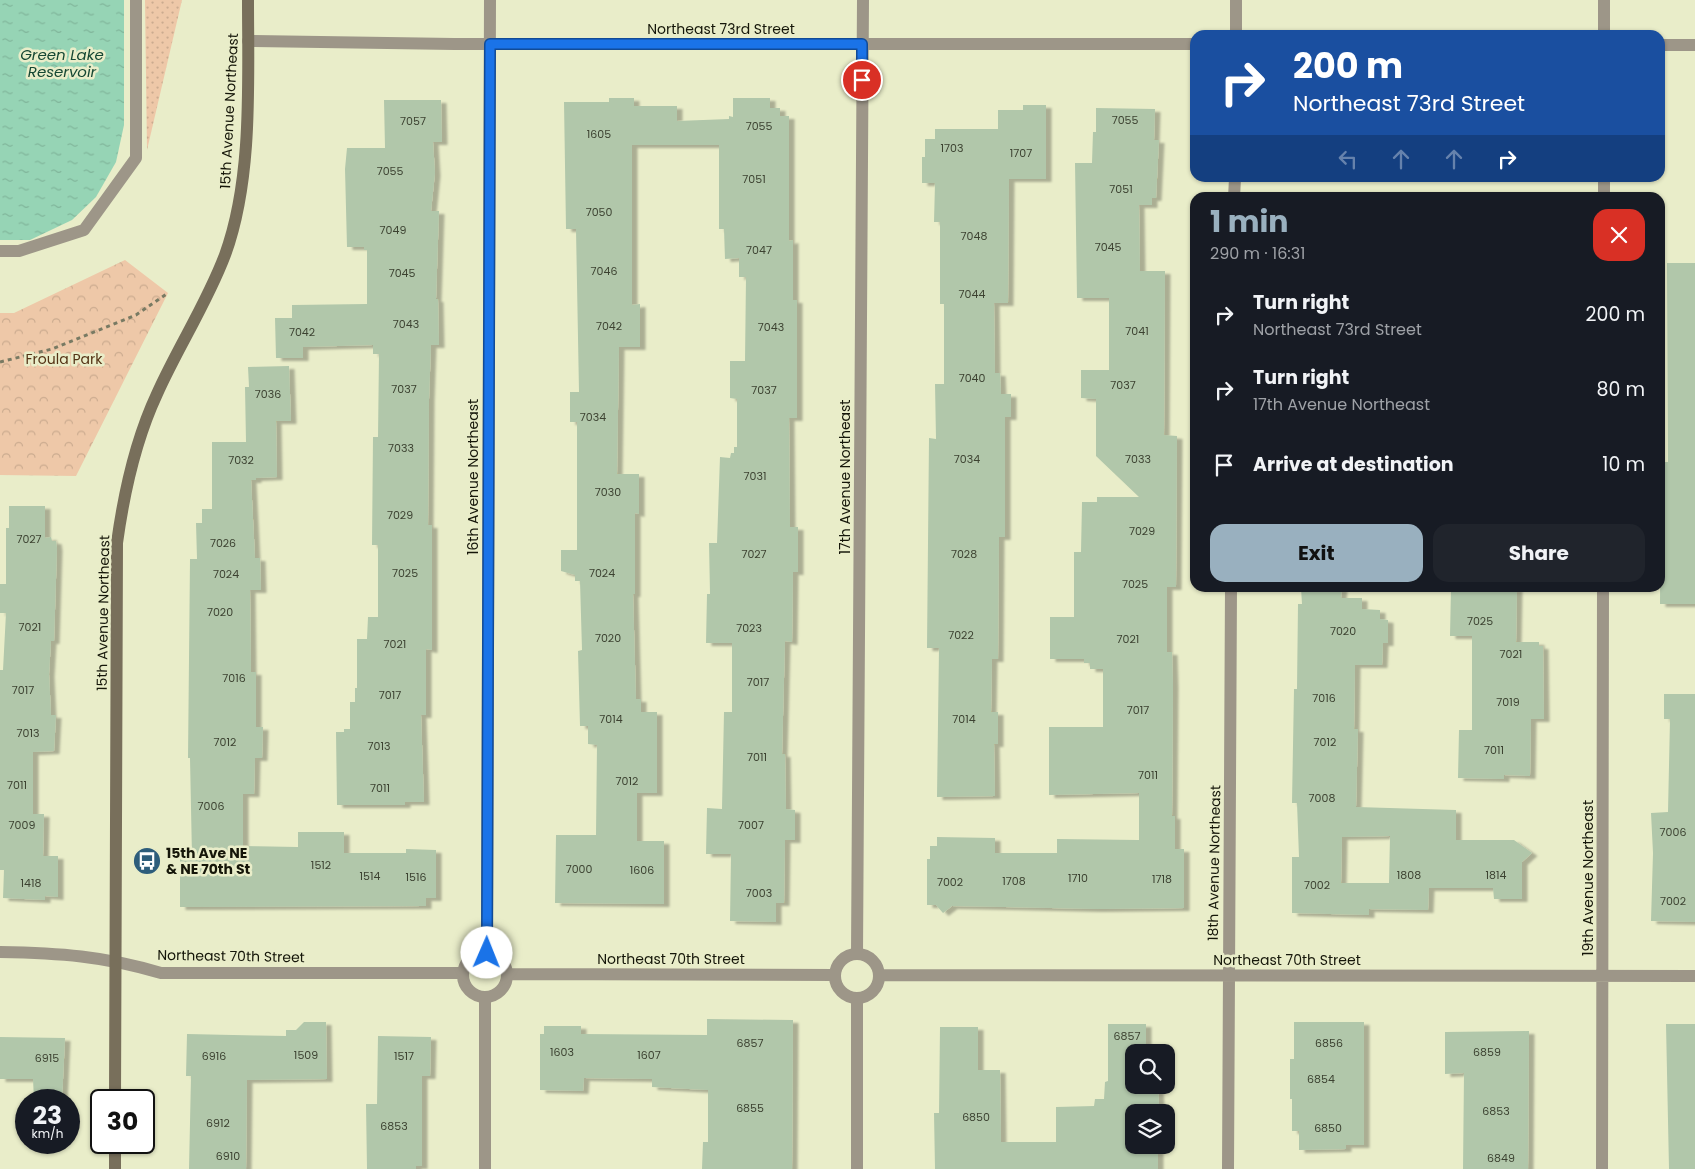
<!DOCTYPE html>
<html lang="en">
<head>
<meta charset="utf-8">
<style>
  :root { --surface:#171b24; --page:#20242c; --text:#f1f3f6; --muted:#9ea1a6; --accent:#99b0bf }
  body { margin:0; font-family:Poppins,sans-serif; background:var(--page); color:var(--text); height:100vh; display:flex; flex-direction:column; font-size:19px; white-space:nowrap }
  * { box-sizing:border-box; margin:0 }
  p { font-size:16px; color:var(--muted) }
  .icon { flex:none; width:28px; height:28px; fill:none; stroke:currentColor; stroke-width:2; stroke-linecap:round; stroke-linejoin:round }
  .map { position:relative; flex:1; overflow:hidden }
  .sheet { position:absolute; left:1190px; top:192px; width:475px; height:400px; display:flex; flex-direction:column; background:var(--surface); border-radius:15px; box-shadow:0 1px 4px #0004 }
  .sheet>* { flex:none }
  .guide { position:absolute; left:1190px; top:30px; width:475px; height:152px; border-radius:15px; box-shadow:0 1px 4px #0004; background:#1a4fa0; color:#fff; overflow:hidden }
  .controls { position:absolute; left:1125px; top:1044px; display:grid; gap:10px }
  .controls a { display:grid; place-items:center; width:50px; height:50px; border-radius:10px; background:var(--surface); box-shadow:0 1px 4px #0004; font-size:25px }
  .speed { position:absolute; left:15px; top:1089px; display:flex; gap:10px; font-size:25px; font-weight:700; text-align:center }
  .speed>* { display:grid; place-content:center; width:65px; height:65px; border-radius:50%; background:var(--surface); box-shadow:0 1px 4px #0004; line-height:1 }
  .speed small { font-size:12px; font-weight:400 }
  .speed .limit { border:2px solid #111; border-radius:8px; background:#fff; color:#111 }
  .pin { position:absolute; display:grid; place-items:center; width:42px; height:42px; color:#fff; margin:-21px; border:2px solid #fff; border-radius:50%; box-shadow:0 1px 5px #0007 }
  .me { position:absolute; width:55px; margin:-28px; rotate:1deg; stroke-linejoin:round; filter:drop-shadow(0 0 4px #0008) }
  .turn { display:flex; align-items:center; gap:18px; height:105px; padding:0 20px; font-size:22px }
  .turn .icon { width:65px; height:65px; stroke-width:2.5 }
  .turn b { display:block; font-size:35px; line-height:42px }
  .lanes { display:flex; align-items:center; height:48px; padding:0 20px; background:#0003; justify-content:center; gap:25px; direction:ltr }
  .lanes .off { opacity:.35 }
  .round { display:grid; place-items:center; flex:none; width:52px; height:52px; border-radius:15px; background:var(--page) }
  .head { display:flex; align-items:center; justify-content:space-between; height:85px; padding:0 20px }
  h1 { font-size:30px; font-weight:700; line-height:38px; color:var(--accent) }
  .primary-button { display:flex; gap:10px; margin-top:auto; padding:10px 20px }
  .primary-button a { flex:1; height:58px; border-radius:15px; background:var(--accent); color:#111; font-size:20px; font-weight:700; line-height:58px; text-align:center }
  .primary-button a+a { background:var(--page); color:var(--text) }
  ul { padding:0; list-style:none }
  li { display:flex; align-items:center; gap:15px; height:75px; padding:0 20px }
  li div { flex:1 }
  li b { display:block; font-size:19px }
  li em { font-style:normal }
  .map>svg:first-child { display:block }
  .grass { fill:url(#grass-dots) }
  .park { fill:url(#park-crowns) }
  .water { fill:url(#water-ripples) }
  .building { fill:#b1c7aa; fill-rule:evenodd; filter:url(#shadow) }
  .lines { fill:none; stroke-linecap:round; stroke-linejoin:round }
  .path { stroke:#787a63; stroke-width:3; stroke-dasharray:4 4; stroke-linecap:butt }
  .lane { stroke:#9d9688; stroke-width:12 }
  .street { stroke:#9d9688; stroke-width:12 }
  .secondary { stroke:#786f5b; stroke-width:12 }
  .route-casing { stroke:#114b97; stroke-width:12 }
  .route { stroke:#1a73e8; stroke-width:9 }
  .labels { text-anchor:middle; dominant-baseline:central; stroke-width:5; stroke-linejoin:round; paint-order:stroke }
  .number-label { font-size:11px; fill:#3c4231 }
  .street-label { font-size:14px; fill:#151609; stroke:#e9edc9 }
  .park-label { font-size:14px; fill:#543315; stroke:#e9edc9 }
  .poi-label { font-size:14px; font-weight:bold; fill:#151609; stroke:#e9edc9; text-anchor:start }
  .water-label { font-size:15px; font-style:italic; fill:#154733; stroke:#e9edc9 }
</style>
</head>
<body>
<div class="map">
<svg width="1695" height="1169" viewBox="0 0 1695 1169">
  <defs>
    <pattern id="grass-dots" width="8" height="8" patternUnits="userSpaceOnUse" patternTransform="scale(1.25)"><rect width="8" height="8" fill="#eec8a8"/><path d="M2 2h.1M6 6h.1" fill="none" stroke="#cbab8f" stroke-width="1.8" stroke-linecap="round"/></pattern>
    <pattern id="park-crowns" width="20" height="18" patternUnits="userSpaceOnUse" patternTransform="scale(1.25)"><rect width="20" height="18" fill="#eec8a8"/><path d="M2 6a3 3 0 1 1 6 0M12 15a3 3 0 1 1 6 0" fill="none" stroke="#cbab8f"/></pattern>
    <pattern id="water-ripples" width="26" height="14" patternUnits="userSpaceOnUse" patternTransform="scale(1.25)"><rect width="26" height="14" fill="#96d4b5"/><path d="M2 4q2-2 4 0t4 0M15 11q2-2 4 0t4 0" fill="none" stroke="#80b59a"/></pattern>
    <filter id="shadow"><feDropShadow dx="5.5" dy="3" stdDeviation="1" flood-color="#0004"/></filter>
  </defs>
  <rect width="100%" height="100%" fill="#e9edc9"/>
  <path class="grass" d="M145,0H182L147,150Z"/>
  <path class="park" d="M125,260L168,293L76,476L0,475V313H14Z"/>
  <path class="water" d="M0,0H124V125L116,162L96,197L72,220L30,240H0Z"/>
  <path class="building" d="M609,98H634V106H677V121L729,119V116L733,117V98H770V108H780V116H789V241L793,240V300H797V418H789L790,527H798V572H793L792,642L785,641L782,754H785L786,809L795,810V840H785L784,903H776V922L730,921L731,854H706L707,808L722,809L724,712H732V643H706L707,594H710L709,543H717L720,457L730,458L731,453H734V447H737V399L730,398V361H745L746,277H739V258L725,259L724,229H719V145H632V305L640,304V347H619L617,474H639V514L635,513V594H633L636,699H641V712H657V793H637V841H664V904L555,903L556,835H596L597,745L588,744V726H580L578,651L582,650L580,581H575V575L561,571V550H577V422H570V392H579L576,229H566L564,102H609Z
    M384,100H441L442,142H433L435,173L431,211H439L436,299H438L439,345H431L429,399L428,525H432V650L426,649V715H421L424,802H405V805H337L336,732H344V729H350V702H355V688H357V639H367L368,617H378V545H372L373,437H378L379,354H373V345L303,347V358H276L275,318H292V305L367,304V250H364V247H347L345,169L347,148H385Z
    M1023,105H1046V179H1009L1008,303H994L995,373H1000L1001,394H1011V417H1005V537H999L998,659H992L991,712H998V744H994L995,796L937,797L939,648H927L929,438L936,439L935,384H944V304H940V222H934L935,183H922V157H925V139H935V129H998V110H1023Z
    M1096,108L1155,109L1154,140H1159L1156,198H1152V205H1139L1140,271H1165L1164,435L1177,436L1176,587H1167V652H1172L1173,685L1172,816H1175V849H1184V908L1097,909L952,906L943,913L936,905H927V859H930V846H937V837L995,838V853H1057V839L1139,840V793L1049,795V727H1103V669H1090V663H1084V659H1050V617H1074V552H1081L1082,502H1097V497H1139L1096,456V399L1081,398V370H1109V298H1077L1075,163H1092L1093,132H1096Z
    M1667,263H1695V604H1660L1661,462H1668Z
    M289,366L291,421H276L277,477L256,478V480H251L255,558H260L261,590H250L251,672H256V727H263L262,758H255L254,794H243V846L298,847V832H344V853H406V849L436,850V898H426V906L180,907V857H192L190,758H188L190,559H197L196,523H202V509H212V442H246L245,387H249L248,367Z
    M9,506H45V538L51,537L52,541H56L57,548L54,641H51L49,674L51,715H56L54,751L33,752V814H44L43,856H58V897L45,896V900L3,898L4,870H0V670H3L6,613H0V584H6V528H9Z
    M1301,588H1342L1341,598H1362V609L1380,610V619L1388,620V643H1383L1382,665H1355L1354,729H1358L1356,807L1456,810V840H1514L1532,853L1522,862V899H1494L1493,888H1429L1428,910L1369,909V915L1292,913V857H1299L1297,803H1292L1294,689H1297L1298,604H1302ZM1390,836L1389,883H1341L1342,837Z
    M1451,588H1517L1516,642H1539V646H1543L1544,719H1531L1530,776L1504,775V779L1458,778L1459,730H1472V636H1450Z
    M1664,694H1695V922L1651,921L1653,853L1651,813L1668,812L1670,719H1664Z
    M707,1019L793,1020L792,1169H702L703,1142H708V1090L652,1087V1079L584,1078L583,1091L540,1090V1034H544V1026H581V1034L707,1035Z
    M304,1022H326L327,1079L247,1080L246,1169H189L191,1076H186L187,1034L286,1036V1030H296Z
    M1294,1022H1364V1145H1346V1149L1299,1150V1131H1292V1099H1290V1059H1294Z
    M1108,1024H1146V1049H1158V1052H1134V1085H1158L1159,1106L1158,1112H1134V1145H1158V1169H935L934,1113H939L940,1027H978V1070H1000L1001,1142H1056V1107L1094,1106L1095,1099H1104L1105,1082L1108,1081Z
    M1666,1024H1695V1169H1669Z
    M1529,1031L1528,1169H1463L1464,1073L1445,1074V1032Z
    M378,1036L431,1037L430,1076H422V1166H416V1169H367L366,1104H377Z
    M0,1037L65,1038L62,1100H34L33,1079H0Z"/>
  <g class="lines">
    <path class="path" d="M0,362L52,349L136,315L168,293"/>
    <path class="lane" d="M0,251H19L84,230L136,158V0"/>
    <path class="street" d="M1236,35V0
      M1604,35V0
      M248,41L454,44H1195
      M1660,45H1695
      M1234,198L1235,178
      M1604,198V178
      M0,952C59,953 104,956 161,973H463
      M463 975a22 22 0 1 1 44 0a22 22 0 1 1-44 0Z
      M487,953L490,0
      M857,953L863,0
      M835 976a22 22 0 1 1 44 0a22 22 0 1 1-44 0Z
      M507,974L835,975
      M879,975L1695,976
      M485,1169V997
      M857,1169V998
      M1228,1169L1231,588
      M1602,1169L1603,588"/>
    <path class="secondary" d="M115,1100L117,543C124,492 135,441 157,394C178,347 207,303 225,255C253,179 248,80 248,0
      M115,1169V1142"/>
  </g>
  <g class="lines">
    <defs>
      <path id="route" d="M487,953L490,44H862V80"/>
    </defs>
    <use href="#route" class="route-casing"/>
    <use href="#route" class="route"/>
  </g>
  <defs>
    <symbol id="bus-disc" viewBox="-11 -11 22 22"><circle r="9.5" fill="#2d5d7b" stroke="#e9edc9"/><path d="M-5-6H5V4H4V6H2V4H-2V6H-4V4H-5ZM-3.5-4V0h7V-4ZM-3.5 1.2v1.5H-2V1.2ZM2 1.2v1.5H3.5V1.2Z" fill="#fff"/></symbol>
  </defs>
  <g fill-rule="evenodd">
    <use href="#bus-disc" x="131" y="845" width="32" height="32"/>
  </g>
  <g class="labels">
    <g class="number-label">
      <text x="1125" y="120">7055</text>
      <text x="413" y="121">7057</text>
      <text x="759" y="126">7055</text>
      <text x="599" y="134">1605</text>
      <text x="952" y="148">1703</text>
      <text x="1021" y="153">1707</text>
      <text x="390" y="171">7055</text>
      <text x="754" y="179">7051</text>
      <text x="1121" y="189">7051</text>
      <text x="599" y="212">7050</text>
      <text x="393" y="230">7049</text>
      <text x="974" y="236">7048</text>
      <text x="1108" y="247">7045</text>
      <text x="759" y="250">7047</text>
      <text x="604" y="271">7046</text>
      <text x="402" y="273">7045</text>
      <text x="972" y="294">7044</text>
      <text x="406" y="324">7043</text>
      <text x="609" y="326">7042</text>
      <text x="771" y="327">7043</text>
      <text x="1137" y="331">7041</text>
      <text x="302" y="332">7042</text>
      <text x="972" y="378">7040</text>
      <text x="1123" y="385">7037</text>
      <text x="404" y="389">7037</text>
      <text x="764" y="390">7037</text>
      <text x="268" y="394">7036</text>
      <text x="593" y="417">7034</text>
      <text x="401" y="448">7033</text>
      <text x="967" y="459">7034</text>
      <text x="1138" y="459">7033</text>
      <text x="241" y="460">7032</text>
      <text x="755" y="476">7031</text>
      <text x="608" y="492">7030</text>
      <text x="400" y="515">7029</text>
      <text x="1142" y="531">7029</text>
      <text x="29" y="539">7027</text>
      <text x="223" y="543">7026</text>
      <text x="754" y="554">7027</text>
      <text x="964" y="554">7028</text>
      <text x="405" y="573">7025</text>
      <text x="602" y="573">7024</text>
      <text x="226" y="574">7024</text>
      <text x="1135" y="584">7025</text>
      <text x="220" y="612">7020</text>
      <text x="1480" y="621">7025</text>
      <text x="30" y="627">7021</text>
      <text x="749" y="628">7023</text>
      <text x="1343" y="631">7020</text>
      <text x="961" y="635">7022</text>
      <text x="608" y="638">7020</text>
      <text x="1128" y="639">7021</text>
      <text x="395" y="644">7021</text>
      <text x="1511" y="654">7021</text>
      <text x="234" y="678">7016</text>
      <text x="758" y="682">7017</text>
      <text x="23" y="690">7017</text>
      <text x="390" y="695">7017</text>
      <text x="1324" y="698">7016</text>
      <text x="1508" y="702">7019</text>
      <text x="1138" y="710">7017</text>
      <text x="611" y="719">7014</text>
      <text x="964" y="719">7014</text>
      <text x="28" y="733">7013</text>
      <text x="225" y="742">7012</text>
      <text x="1325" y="742">7012</text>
      <text x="379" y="746">7013</text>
      <text x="1494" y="750">7011</text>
      <text x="757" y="757">7011</text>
      <text x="1148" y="775">7011</text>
      <text x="627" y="781">7012</text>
      <text x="17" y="785">7011</text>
      <text x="380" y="788">7011</text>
      <text x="1322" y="798">7008</text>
      <text x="211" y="806">7006</text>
      <text x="22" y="825">7009</text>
      <text x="751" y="825">7007</text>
      <text x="1673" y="832">7006</text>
      <text x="321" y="865">1512</text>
      <text x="579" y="869">7000</text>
      <text x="642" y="870">1606</text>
      <text x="1409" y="875">1808</text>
      <text x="1496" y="875">1814</text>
      <text x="370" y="876">1514</text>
      <text x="416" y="877">1516</text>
      <text x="1078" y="878">1710</text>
      <text x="1162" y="879">1718</text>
      <text x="1014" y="881">1708</text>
      <text x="950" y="882">7002</text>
      <text x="31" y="883">1418</text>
      <text x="1317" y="885">7002</text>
      <text x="759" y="893">7003</text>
      <text x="1673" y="901">7002</text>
      <text x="1127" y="1036">6857</text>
      <text x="750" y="1043">6857</text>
      <text x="1329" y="1043">6856</text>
      <text x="562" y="1052">1603</text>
      <text x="1487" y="1052">6859</text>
      <text x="306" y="1055">1509</text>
      <text x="649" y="1055">1607</text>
      <text x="214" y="1056">6916</text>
      <text x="404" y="1056">1517</text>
      <text x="47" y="1058">6915</text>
      <text x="1321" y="1079">6854</text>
      <text x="750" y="1108">6855</text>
      <text x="1496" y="1111">6853</text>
      <text x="976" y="1117">6850</text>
      <text x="218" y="1123">6912</text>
      <text x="394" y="1126">6853</text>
      <text x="1328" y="1128">6850</text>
      <text x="228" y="1156">6910</text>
      <text x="1501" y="1158">6849</text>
    </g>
    <g class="street-label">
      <text x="721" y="29">Northeast 73rd Street</text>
      <text transform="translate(229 111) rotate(-87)">15th Avenue Northeast</text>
      <text transform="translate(473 477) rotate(-90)">16th Avenue Northeast</text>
      <text transform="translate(845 477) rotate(-90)">17th Avenue Northeast</text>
      <text transform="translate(103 613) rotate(-89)">15th Avenue Northeast</text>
      <text transform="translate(1214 863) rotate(-89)">18th Avenue Northeast</text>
      <text transform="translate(1588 878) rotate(-90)">19th Avenue Northeast</text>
      <text transform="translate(231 956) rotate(1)">Northeast 70th Street</text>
      <text x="671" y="959">Northeast 70th Street</text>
      <text x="1287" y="960">Northeast 70th Street</text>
    </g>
    <g class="park-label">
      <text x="64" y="359">Froula Park</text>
    </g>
    <g class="poi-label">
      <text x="166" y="853">15th Ave NE<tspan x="166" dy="16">&amp; NE 70th St</tspan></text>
    </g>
    <g class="water-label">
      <text x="62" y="54">Green Lake<tspan x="62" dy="17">Reservoir</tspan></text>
    </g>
  </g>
</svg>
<div class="controls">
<a><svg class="icon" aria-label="search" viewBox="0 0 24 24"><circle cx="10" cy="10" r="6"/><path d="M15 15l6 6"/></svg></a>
<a><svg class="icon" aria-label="layers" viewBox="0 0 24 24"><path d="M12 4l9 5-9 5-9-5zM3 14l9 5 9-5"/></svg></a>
</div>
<div class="speed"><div>23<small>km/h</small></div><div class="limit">30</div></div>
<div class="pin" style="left:862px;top:80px;background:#d93025"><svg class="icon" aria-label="arrive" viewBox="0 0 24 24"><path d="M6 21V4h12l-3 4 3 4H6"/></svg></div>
<svg class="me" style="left:487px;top:953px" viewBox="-20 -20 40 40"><circle r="19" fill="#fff"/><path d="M0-13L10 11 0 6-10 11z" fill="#1a73e8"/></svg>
<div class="guide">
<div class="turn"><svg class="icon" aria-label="right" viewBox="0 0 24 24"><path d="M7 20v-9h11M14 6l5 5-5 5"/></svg><div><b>200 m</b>Northeast 73rd Street</div></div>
<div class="lanes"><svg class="icon off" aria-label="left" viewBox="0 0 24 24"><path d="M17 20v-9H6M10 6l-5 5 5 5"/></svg><svg class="icon off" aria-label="ahead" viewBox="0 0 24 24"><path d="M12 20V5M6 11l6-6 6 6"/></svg><svg class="icon off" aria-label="ahead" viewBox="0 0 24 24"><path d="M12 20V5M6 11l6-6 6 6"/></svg><svg class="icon" aria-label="right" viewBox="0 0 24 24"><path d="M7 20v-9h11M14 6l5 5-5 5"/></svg></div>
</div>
<section class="sheet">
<div class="head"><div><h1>1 min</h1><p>290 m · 16:31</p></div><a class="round" style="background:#d93025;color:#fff"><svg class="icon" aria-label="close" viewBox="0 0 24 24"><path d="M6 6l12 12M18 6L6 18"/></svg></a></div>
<ul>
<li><svg class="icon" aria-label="right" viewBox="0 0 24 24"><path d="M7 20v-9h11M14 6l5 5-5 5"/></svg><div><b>Turn right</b><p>Northeast 73rd Street</p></div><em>200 m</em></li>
<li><svg class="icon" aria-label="right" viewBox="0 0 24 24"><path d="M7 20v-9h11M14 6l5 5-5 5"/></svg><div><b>Turn right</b><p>17th Avenue Northeast</p></div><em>80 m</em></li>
<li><svg class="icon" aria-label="arrive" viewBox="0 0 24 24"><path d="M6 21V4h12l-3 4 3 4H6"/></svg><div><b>Arrive at destination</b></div><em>10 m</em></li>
</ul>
<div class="primary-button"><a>Exit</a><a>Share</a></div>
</section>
</div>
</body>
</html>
